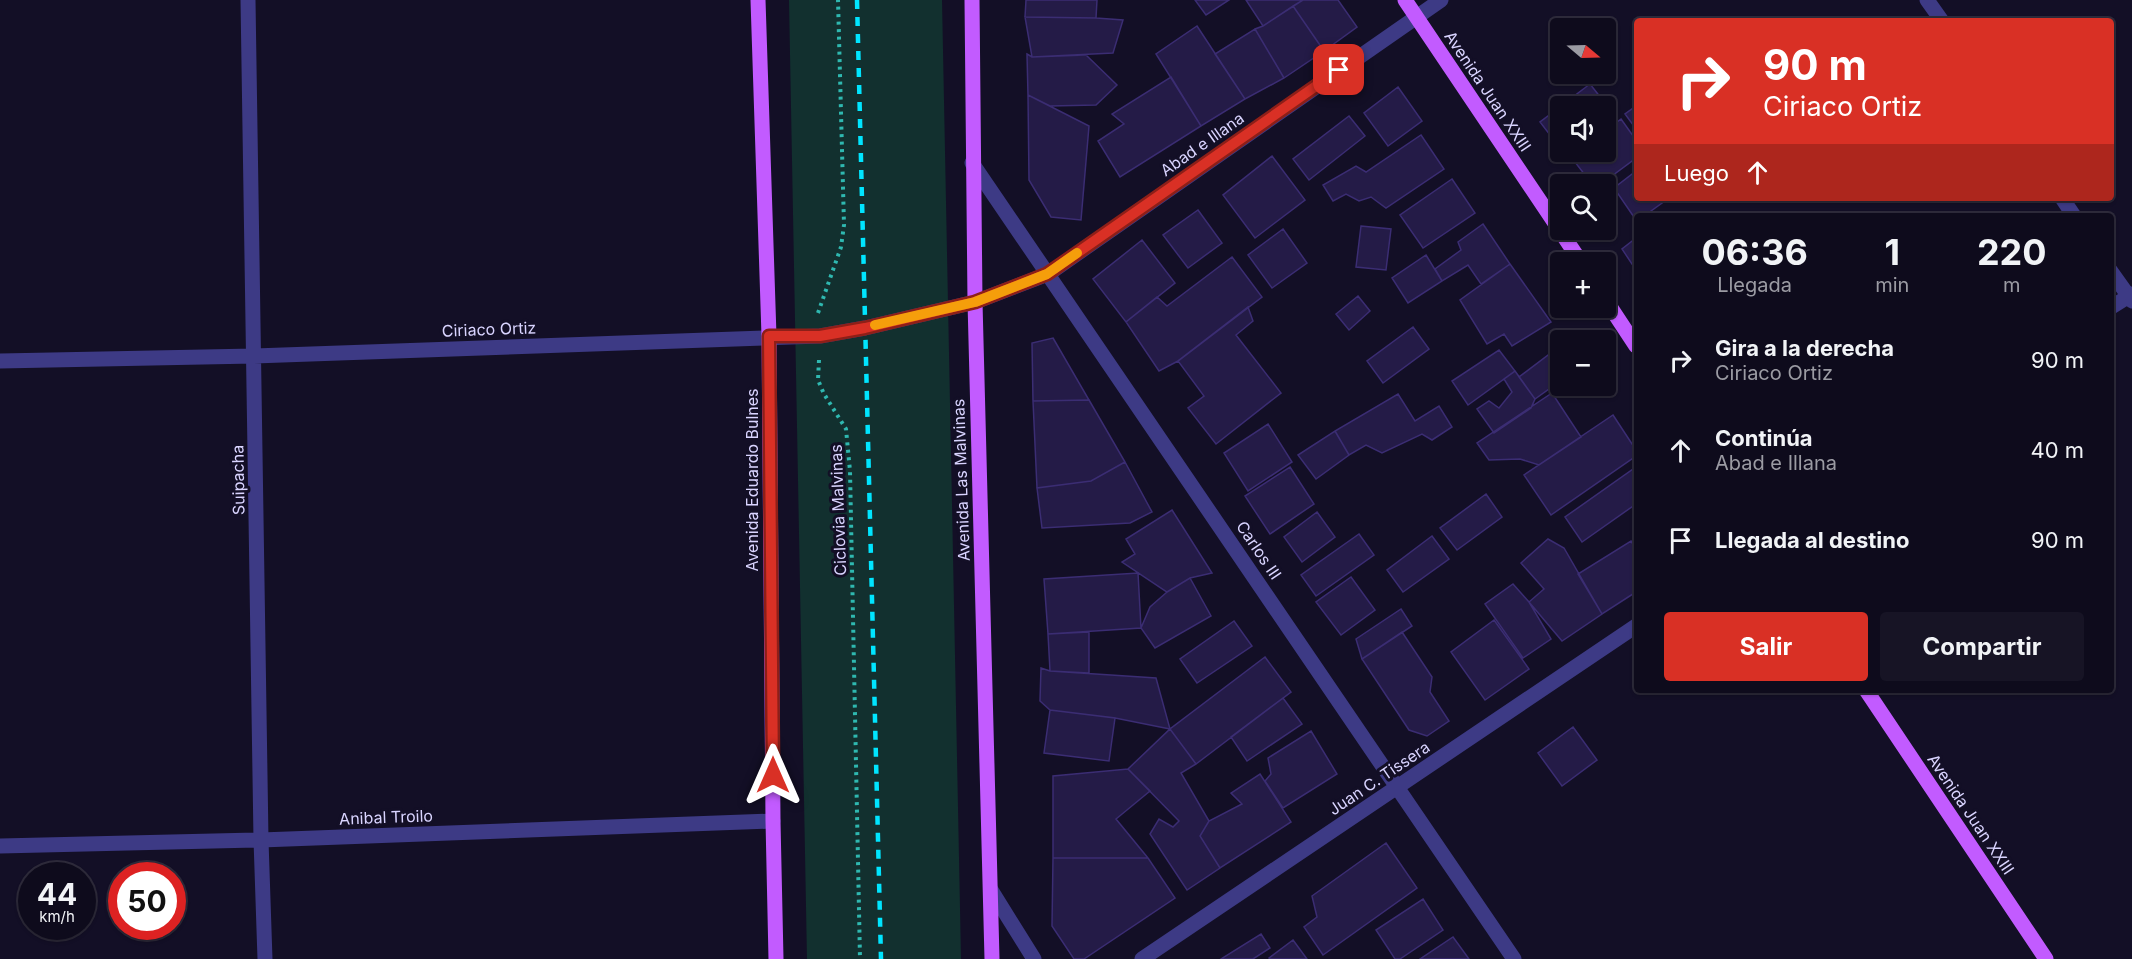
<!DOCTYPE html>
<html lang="es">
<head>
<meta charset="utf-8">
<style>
  :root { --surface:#0e0b1c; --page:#171425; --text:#f1f3f6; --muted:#9b9ba3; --line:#2e2b3b; --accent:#d93025 }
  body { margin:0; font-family:Inter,sans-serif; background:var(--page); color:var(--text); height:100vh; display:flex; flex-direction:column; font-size:22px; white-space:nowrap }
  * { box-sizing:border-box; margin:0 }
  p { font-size:20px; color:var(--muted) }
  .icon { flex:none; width:33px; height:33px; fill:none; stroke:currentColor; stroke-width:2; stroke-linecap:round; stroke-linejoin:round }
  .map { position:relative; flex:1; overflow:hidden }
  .details { position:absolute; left:1634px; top:213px; width:480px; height:480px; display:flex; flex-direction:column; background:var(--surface); border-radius:6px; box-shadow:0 2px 4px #0004,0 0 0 2px var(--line) }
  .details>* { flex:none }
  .top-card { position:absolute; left:1634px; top:18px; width:480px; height:183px; border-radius:6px; box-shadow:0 2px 4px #0004,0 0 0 2px var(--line); background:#d93025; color:#fff; overflow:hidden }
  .needle { width:39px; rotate:109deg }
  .fabs { position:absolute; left:1550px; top:18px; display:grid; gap:12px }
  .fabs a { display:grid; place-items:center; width:66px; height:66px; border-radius:6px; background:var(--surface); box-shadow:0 2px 4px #0004,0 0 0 2px var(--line); font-size:30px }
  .speed { position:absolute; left:18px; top:862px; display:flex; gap:12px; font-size:30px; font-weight:700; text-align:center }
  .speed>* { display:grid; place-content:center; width:78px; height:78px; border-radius:50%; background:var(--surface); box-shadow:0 2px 4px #0004,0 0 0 2px var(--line); line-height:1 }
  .speed small { font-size:15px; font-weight:400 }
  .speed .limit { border:9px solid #d22; background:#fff; color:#111 }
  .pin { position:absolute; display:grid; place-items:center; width:51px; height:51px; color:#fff; margin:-26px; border-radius:12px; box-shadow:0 3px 9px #0006 }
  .me { position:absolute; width:66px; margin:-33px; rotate:0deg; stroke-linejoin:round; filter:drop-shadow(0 0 4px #0008) }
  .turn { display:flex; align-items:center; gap:21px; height:126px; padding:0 30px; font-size:27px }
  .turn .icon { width:78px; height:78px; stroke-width:2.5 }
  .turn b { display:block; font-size:42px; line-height:51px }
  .then { display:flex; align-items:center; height:57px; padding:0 30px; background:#0003; gap:12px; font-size:22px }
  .eta { display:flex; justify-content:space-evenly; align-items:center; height:102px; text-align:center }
  .eta b { font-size:36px; font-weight:700; line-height:42px }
  .primary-button { display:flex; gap:12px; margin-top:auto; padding:12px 30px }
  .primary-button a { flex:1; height:69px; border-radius:6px; background:var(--accent); color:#fff; font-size:24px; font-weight:700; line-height:69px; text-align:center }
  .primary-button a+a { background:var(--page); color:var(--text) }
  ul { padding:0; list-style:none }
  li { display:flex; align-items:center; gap:18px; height:90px; padding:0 30px }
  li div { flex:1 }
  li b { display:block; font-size:22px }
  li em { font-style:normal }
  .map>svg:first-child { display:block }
  .green { fill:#12302f }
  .building { fill:#241b47; stroke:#3b2d73; stroke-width:1.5 }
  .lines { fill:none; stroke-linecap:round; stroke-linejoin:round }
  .path { stroke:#2fb8b0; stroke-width:4; stroke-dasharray:3 4.5; stroke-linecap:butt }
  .minor { stroke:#3d3a85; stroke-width:15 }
  .major { stroke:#c25bff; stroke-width:15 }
  .rail { stroke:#00e5ff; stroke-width:4.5; stroke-dasharray:9 8; stroke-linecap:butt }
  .route-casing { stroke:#8d1f18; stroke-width:15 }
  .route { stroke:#d93025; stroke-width:10 }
  .slow { stroke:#f59e0b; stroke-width:10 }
  .labels { text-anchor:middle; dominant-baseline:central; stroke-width:6; stroke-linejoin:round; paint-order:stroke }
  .street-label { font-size:16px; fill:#d9d4ff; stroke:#130f26 }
</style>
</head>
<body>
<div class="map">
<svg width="2132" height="959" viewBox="0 0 2132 959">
  <rect width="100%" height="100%" fill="#130f26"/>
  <path class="green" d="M789,0H942L961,959H807Z"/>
  <path class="building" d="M1026,0H1097L1096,18L1025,17Z
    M1195,0H1229L1206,15Z
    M1246,0H1303L1263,26Z
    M1303,0H1338L1357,27L1324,51L1293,6Z
    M1293,6L1324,51L1284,78L1255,29L1263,26Z
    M1025,17L1096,18L1123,20L1113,53L1032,57Z
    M1197,26L1245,99L1201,126L1156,54Z
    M1255,29L1284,78L1245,99L1215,54Z
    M1027,54L1032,57L1086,55L1117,85L1096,105L1050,106L1028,95Z
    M1171,77L1201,126L1120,177L1098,141L1124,124L1112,114Z
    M1590,84L1615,116L1605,124V106H1561Z
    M1398,87L1422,121L1388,146L1364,113Z
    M1028,95L1089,126L1081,220L1051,217L1029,180Z
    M1636,106V129L1625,114Z
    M1560,107V148L1540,122Z
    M1349,116L1365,136L1309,180L1293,159Z
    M1621,119L1636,140V158L1601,184H1592L1571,157L1578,152H1605V131Z
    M1421,135L1444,169L1386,208L1371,197L1359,201L1346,194L1333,201L1323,185L1356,166L1366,172Z
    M1272,156L1305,200L1255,238L1223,195Z
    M1636,171V198H1669L1644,216H1636V220L1614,188Z
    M1452,179L1475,213L1423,248L1400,215Z
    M1198,210L1222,243L1188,268L1163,235Z
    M1483,224L1510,264L1481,284L1468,265L1442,281L1435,269L1461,250L1458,242Z
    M1361,226L1391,229L1386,270L1356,267Z
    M1283,229L1307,263L1272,288L1248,255Z
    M1636,238V270L1622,249Z
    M1142,240L1175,283L1126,322L1093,279Z
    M1426,255L1442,281L1408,303L1392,278Z
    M1232,257L1262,297L1178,361L1159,371L1126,322L1157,297L1167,306Z
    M1510,264L1551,322L1512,346L1504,334L1487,344L1460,300Z
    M1358,296L1370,311L1349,330L1336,314Z
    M1248,307L1253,321L1236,335L1281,393L1216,444L1188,408L1204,396L1178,361Z
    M1413,327L1429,349L1383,383L1367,361Z
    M1053,338L1089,400L1033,401L1032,343Z
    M1560,346V381L1535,399L1519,377Z
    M1499,350L1515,371L1468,405L1452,381Z
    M1515,371L1535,399L1531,408L1494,433L1477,409L1489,401L1499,408L1512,392L1504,379Z
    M1552,393L1581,437L1539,465L1520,459L1489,460L1477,443Z
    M1398,394L1415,421L1439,406L1452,427L1432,440L1422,434L1382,453L1366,445L1349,455L1335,431Z
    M1089,400L1125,462L1091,481L1037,488L1033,401Z
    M1613,415L1636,450V456L1551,515L1524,475Z
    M1268,424L1292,462L1248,491L1224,453Z
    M1335,431L1349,455L1316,479L1298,455Z
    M1125,462L1152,512L1130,523L1042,528L1037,488L1091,481Z
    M1290,467L1314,504L1270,534L1245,496Z
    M1636,467V504L1582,542L1565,517Z
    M1486,494L1502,517L1457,550L1440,528Z
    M1172,510L1212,573L1190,578L1167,592L1122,562L1135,554L1126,539Z
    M1317,512L1335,537L1302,562L1284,537Z
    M1359,534L1374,555L1316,596L1301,575Z
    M1432,536L1449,559L1403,592L1387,570Z
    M1548,539L1564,548L1602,614L1562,641L1529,602L1544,589L1521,563Z
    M1631,541L1636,549V592L1602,614L1578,574Z
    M1138,573L1141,628L1048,634L1044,579Z
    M1351,577L1375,610L1341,635L1316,602Z
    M1190,578L1211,616L1155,648L1141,628L1150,607L1167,592Z
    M1513,584L1529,602L1551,639L1523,658L1485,604Z
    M1401,609L1412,626L1362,659L1356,639Z
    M1494,620L1529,669L1485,700L1451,652Z
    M1234,621L1252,646L1197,683L1180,659Z
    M1089,632V673L1050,671L1048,634Z
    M1402,632L1432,677L1430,692L1449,721L1427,736L1409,730L1362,659Z
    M1265,657L1291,692L1196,764L1170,729Z
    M1041,668L1050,671L1156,678L1170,729L1115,718L1050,710L1040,701Z
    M1283,698L1302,724L1247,761L1231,737Z
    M1050,710L1115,718L1109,761L1044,753Z
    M1573,727L1597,760L1562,786L1538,753Z
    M1170,729L1196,764L1181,773L1209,821L1200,836L1220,868L1187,890L1150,834L1159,819L1173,827L1179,821L1128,769Z
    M1311,731L1337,774L1283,808L1265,781L1271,774L1268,758Z
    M1128,769L1150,791L1116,819L1148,858H1053V776Z
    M1260,774L1291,822L1220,868L1200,836L1209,821L1242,804L1231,793Z
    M1386,843L1417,888L1323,955L1304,927L1317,917L1312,896Z
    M1053,858H1148L1175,898L1084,959H1074L1052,926Z
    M1423,899L1443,930L1400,959H1395L1376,930Z
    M1261,934L1270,948L1253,959H1221Z
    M1453,937L1469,959H1420Z
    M1293,940L1307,959H1270L1269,958Z"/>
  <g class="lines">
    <path class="path" d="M818,313L841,247L844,225L838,0
      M819,360L818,380L824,394L846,429L850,471L860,959"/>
    <path class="minor" d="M248,0L261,840L265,959
      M1927,0L1942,21
      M972,163L1514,959
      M2062,198L2074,216
      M2110,270L2132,301
      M2110,308L2132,294
      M0,361L254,356L820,336L865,328L975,302L1048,274L1441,0
      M0,846L261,840L773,821
      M991,890L1034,959
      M1142,959L1636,626"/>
    <path class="major" d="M758,0L769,336L773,821L776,959
      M972,0L975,302L992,959
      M1405,0L1581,262
      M1605,299L1636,346
      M1866,690L2046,959"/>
    <path class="rail" d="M857,0L881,959"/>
  </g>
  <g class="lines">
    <defs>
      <path id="route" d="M773,775L769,336H820L865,328L975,302L1047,274L1339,70"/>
    </defs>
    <use href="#route" class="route-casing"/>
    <use href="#route" class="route"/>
    <path class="slow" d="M875,325L975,302L1047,274L1077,253"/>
  </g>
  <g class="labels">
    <g class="street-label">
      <text transform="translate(1488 91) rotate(56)">Avenida Juan XXIII</text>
      <text transform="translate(1202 144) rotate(-35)">Abad e Illana</text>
      <text transform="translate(489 329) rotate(-2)">Ciriaco Ortiz</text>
      <text transform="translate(238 480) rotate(-91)">Suipacha</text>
      <text transform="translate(752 480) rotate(-90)">Avenida Eduardo Bulnes</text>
      <text transform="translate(961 480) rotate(-92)">Avenida Las Malvinas</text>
      <text transform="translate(838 510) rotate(-92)">Ciclovia Malvinas</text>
      <text transform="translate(1259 550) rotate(56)">Carlos III</text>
      <text transform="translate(1379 778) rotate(-34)">Juan C. Tissera</text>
      <text transform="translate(1971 814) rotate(56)">Avenida Juan XXIII</text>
      <text transform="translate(386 817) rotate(-2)">Anibal Troilo</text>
    </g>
  </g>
</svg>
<div class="fabs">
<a><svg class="needle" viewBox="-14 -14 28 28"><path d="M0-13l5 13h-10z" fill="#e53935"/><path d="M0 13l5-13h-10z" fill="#9b9ba3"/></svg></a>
<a><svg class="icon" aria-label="sound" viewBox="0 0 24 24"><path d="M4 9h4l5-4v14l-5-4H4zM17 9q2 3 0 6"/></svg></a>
<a><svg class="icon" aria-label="search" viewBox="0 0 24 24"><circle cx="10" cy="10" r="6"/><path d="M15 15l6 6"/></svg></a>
<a>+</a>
<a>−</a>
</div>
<div class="speed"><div>44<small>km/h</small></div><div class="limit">50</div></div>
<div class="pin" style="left:1339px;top:70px;background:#d93025"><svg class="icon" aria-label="arrive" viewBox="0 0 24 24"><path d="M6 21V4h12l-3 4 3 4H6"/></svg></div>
<svg class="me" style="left:773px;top:775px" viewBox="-20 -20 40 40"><path d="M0-17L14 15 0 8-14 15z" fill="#d93025" stroke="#fff" stroke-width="4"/></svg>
<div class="top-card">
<div class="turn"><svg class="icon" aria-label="right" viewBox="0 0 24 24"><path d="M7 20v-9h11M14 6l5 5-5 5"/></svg><div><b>90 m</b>Ciriaco Ortiz</div></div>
<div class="then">Luego<svg class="icon" aria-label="ahead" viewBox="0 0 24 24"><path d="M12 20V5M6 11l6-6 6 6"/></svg></div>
</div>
<section class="details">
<div class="eta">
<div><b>06:36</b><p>Llegada</p></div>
<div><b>1</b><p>min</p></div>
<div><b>220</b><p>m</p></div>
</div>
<ul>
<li><svg class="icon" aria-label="right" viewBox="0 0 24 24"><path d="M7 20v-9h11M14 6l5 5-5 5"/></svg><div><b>Gira a la derecha</b><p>Ciriaco Ortiz</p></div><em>90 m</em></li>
<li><svg class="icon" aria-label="ahead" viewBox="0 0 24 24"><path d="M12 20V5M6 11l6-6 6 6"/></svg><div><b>Continúa</b><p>Abad e Illana</p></div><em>40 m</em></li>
<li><svg class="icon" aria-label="arrive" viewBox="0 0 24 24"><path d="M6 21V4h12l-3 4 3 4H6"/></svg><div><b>Llegada al destino</b></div><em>90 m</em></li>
</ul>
<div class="primary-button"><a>Salir</a><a>Compartir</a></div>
</section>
</div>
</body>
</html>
